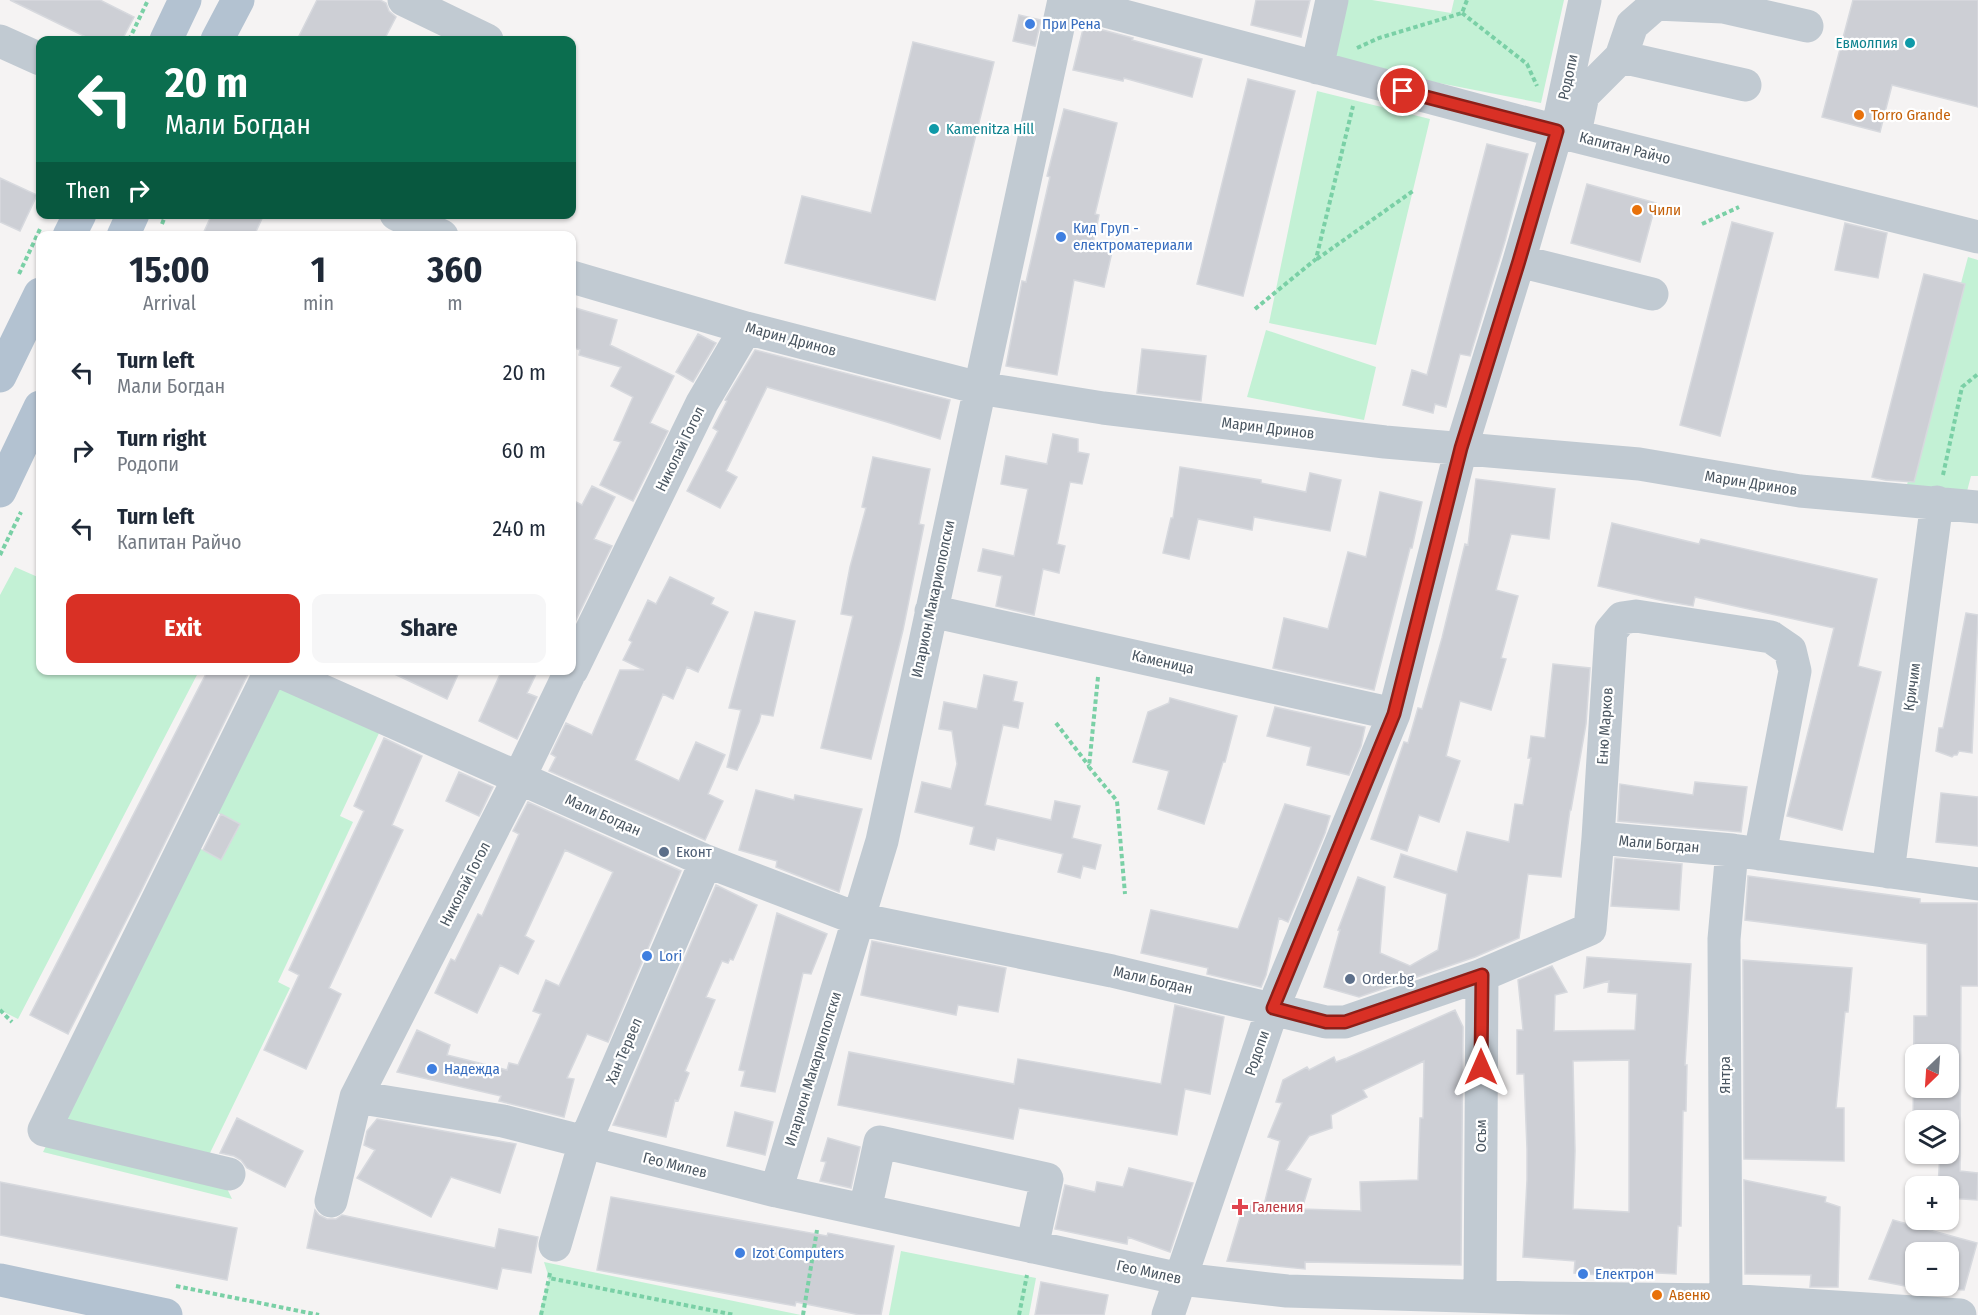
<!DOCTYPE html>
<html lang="en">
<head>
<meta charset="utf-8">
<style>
  :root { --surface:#fff; --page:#f6f6f7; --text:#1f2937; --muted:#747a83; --accent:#d93025 }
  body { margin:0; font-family:"Fira Sans Condensed",sans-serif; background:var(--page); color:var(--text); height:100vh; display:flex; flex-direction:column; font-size:22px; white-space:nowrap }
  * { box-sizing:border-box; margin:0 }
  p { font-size:20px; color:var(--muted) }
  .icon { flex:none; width:33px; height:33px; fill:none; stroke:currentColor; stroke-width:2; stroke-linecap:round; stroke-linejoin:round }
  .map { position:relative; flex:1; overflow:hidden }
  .sheet { position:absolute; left:36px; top:231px; width:540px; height:444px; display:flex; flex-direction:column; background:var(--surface); border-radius:12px; box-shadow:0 2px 4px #0004 }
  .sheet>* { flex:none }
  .banner { position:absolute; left:36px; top:36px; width:540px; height:183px; border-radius:12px; box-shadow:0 2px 4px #0004; background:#0b6e4f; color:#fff; overflow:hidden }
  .needle { width:39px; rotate:205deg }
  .tools { position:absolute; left:1905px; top:1044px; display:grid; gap:12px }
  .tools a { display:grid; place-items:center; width:54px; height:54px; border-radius:12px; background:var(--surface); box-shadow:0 2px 4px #0004; font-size:30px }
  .pin { position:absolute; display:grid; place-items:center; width:51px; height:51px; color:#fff; margin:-26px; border:3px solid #fff; border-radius:50%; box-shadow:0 2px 6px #0007 }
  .me { position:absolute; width:66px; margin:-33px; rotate:0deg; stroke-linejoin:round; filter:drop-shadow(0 0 4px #0008) }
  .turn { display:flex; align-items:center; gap:21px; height:126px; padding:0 30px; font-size:27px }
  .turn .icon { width:78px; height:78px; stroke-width:2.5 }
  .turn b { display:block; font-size:42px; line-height:51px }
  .then { display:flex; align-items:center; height:57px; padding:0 30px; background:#0003; gap:12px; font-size:22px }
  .eta { display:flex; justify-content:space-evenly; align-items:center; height:102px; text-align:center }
  .eta b { font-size:36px; font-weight:700; line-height:42px }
  .primary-button { display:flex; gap:12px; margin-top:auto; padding:12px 30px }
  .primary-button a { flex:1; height:69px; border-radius:12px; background:var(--accent); color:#fff; font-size:24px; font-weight:700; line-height:69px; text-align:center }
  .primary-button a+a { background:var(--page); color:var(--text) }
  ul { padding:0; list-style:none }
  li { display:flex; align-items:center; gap:18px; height:78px; padding:0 30px }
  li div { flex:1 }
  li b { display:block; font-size:22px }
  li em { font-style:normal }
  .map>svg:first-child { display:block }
  .green { fill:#c3f1d5 }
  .building { fill:#cdcfd5; stroke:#d7d9de; stroke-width:1.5; fill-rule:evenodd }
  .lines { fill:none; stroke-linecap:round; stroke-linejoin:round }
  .path { stroke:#7ad0a6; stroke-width:4; stroke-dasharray:4.5 3; stroke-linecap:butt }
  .minor { stroke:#c1cad2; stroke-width:33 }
  .major { stroke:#b3c2d1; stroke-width:33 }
  .route-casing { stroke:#8d1f18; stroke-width:15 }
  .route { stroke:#d93025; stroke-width:10 }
  .shop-dot { fill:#3f7fe0; stroke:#fff; stroke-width:2 }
  .culture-dot { fill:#0f9aa8; stroke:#fff; stroke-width:2 }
  .food-dot { fill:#e8710a; stroke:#fff; stroke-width:2 }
  .service-dot { fill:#5c6f8a; stroke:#fff; stroke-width:2 }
  .health-dot { fill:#e0444e; stroke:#fff; stroke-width:2 }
  .labels { text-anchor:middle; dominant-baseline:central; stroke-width:4.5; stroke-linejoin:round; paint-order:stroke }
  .shop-label { font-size:15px; fill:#366cbe; stroke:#fff; text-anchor:start }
  .culture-label { font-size:15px; fill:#0d838f; stroke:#fff; text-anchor:end }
  .street-label { font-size:15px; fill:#4a5661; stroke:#fff }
  .food-label { font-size:15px; fill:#c56008; stroke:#fff; text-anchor:start }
  .service-label { font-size:15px; fill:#4e5e75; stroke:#fff; text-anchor:start }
  .health-label { font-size:15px; fill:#be3a42; stroke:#fff; text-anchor:start }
</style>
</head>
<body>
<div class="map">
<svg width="1978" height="1315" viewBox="0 0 1978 1315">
  <rect width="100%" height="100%" fill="#f5f3f3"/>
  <path class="green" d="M1340,0H1372L1451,13L1454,0H1564L1541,103L1326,61Z
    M1317,91L1430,119L1376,345L1269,323Z
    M1968,257L1978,260V476H1971L1965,499L1904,496Z
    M1266,330L1376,367L1364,420L1247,397Z
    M15,567L40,578V670L199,671L18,1019L0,1010V595Z
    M277,683L380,731L340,816L353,822L278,982L290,988L210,1153L232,1199L43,1152L197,847L221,859L240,825L216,812Z
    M901,1251L1036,1278L1029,1315H889Z
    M544,1262L801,1315H539L549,1278Z"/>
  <path class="building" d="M10,0H100L134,17L122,40H92Z
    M317,0H380L386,3L389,11L396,17L384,40H297Z
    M1256,0H1310L1301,37L1251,25Z
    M1853,0H1978V107L1892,85L1880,132L1822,117Z
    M1019,15L1041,20L1035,46L1013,41Z
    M1084,25L1133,38L1132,40L1202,59L1192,97L1124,78L1123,81L1073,70Z
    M913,42L994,62L935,300L785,263L802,196L871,213Z
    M1248,79L1295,91L1243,296L1197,284Z
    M1064,109L1117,123L1095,214L1099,215L1092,248L1112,252L1104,287L1074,280L1057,375L1006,366L1022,281L1026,282L1050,177L1047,176Z
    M1487,144L1528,154L1505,241L1470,356L1460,354L1446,407L1435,404L1433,413L1403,405L1412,370L1427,375Z
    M0,178L37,195L20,231L0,222Z
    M1587,184L1656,203L1640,262L1571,243Z
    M212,214H264L254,236H202Z
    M1732,222L1773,233L1720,436L1680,425Z
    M1845,223L1887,233L1878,278L1835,270Z
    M1924,274L1965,284L1914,482L1885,480L1872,477Z
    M572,307L617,320L610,345L674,376L650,423L668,431L633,501L600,485L621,442L614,440L633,397L611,386L621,367L579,355L580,350L572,347Z
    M698,334L716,343L693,382L676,372Z
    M1142,349L1206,356L1201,401L1137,393Z
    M755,350L950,400L940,439L887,422L767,387L726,471L737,477L720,508L687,491L718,431L713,428L727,401L725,400Z
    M1053,434L1078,439V452L1089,454L1082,484L1070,482L1057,544L1065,546L1059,573L1043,569L1034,615L996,606L1002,576L978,571L983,549L1014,556L1028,489L1001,484L1006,456L1047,464Z
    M873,457L930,469L919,524L924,525L903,630L871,759L821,748L853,616L841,614L850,567L866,508L862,507Z
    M1180,467L1261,480V483L1306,492L1310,473L1341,480L1330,531L1254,517L1252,530L1198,519L1189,559L1163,553L1171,518H1173Z
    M1476,479L1555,489L1549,539L1511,534L1496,590L1518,596L1501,658L1506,659L1491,710L1460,701L1446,756L1460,761L1439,822L1419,815L1407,851L1371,839L1404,742L1408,743L1418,708L1422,709L1442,638L1465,544L1468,545Z
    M592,486L615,497L594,539L612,546L572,628V500L582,505Z
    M1380,492L1422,502L1412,548H1410L1374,690L1273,668L1284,618L1328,629L1348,552L1366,557Z
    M1612,523L1699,544L1701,539L1877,579L1858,666L1881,672L1842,830L1787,816L1834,628L1695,597L1693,606L1664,601L1598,586Z
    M670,577L714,598L711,604L728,612L698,672L687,667L673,699L663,694L635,760L679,781L696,742L725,755L708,794L723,801L705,840L549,771L556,757L551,754L566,723L592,735L620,670H644L623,660L632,642L629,640L648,600L656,604Z
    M755,612L795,621L773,716L761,714L759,722L737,770L727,767L741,710L729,708Z
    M1966,613L1978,615L1972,753L1959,751L1957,755H1954L1952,757L1936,751L1939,728H1943Z
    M1553,664L1590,668L1586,724L1571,810H1570L1561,877L1528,874L1519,938L1475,957L1359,997L1324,987L1340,930H1338L1358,877L1385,887L1380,953L1410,966L1438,950L1447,894L1394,877L1401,854L1457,872L1467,832L1509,842L1515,804L1523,805L1531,758H1528L1531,736L1545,738Z
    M208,670H250L140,893L68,1034L30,1015Z
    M386,670H460L447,699Z
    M502,670H538L527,693L537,697L517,739L479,721Z
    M984,675L1017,682L1013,701L1023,703L1018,728L1003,725L985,805L1051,820L1055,801L1080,806L1072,838L1101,845L1095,869L1083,866L1080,878L1058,872L1063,854L997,838L994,850L970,844L974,827L915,812L922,782L951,789L957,764L952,731L939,729L944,702L977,709Z
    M1170,698L1237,716L1225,762H1223L1204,824L1158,809L1169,771L1133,762L1148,712L1169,703Z
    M1275,707L1365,727L1361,746L1349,775L1307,765L1311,747L1267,736Z
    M384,738L422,756L392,825L403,830L329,988L341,994L306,1069L264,1050L299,975L289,970L364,811L354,806Z
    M459,772L493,787L479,816L446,801Z
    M1695,782L1747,787L1741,832L1618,821L1620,784L1693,795Z
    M756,790L794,800L795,795L862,809L839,892L776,867L777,861L739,850Z
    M1941,793L1978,797V846L1936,842Z
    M528,802L681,871L608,1042L587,1034L567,1078L574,1079L564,1117L499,1101L501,1096L397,1072L417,1030L450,1045L447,1055L507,1070L509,1063L518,1065L541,1014L533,1011L546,980L559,986L613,872L565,850L525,936L534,941L518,974L500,965L477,1013L435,993L451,959L455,961L478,914L482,916L519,834L513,831Z
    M1285,804L1330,816L1325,833L1288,922L1279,918L1266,975L1261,987L1207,974L1208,968L1141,953L1151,910L1238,929Z
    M221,814L240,824L221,860L203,850Z
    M1615,858L1682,864L1679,910L1611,906Z
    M1748,876L1920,899V903H1978V986H1961L1960,1171L1978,1173L1977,1200L1948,1198V1186H1938L1940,1154H1948V1120H1916V1135H1913L1914,1016H1927V944L1745,920ZM1916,1054H1948V1088H1916Z
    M716,885L757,905L733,960L730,959L728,963L722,961L706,997L715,1000L685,1071L689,1073L678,1101L675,1100L666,1137L613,1125Z
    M777,913L827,934L811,974L803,973L775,1092L741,1086L745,1071L739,1070Z
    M872,941L1006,968L998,1012L958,1005L956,1015L861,995Z
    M1587,957L1691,964L1685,1065H1687L1686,1111H1683L1681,1226H1678L1676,1274L1600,1270L1599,1275L1574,1273L1575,1261L1523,1257L1527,1180V1149L1524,1074H1517V1030H1523L1518,980L1552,966L1567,992L1555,995L1554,1031L1635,1030L1637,994L1608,992L1609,981L1584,988ZM1629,1060V1212L1573,1209L1575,1151L1573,1061Z
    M1743,960L1852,968L1848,1012H1845L1836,1108H1844V1161L1744,1159Z
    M1175,1005L1224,1017L1210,1094L1185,1089L1177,1135L1019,1108L1013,1139L838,1105L849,1052L1014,1084L1018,1059L1161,1084Z
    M1455,1010L1463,1027L1461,1265L1305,1262V1269L1227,1261L1244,1204L1263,1209L1280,1141L1268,1137L1282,1103L1276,1102L1283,1080L1307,1067L1309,1070L1334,1057L1336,1062L1347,1058ZM1424,1061L1423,1118H1420L1418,1180L1360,1182L1361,1211L1302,1209L1311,1179L1286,1170L1309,1136L1332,1128L1331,1115L1367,1097L1363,1090Z
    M735,1112L773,1122L765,1155L727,1146Z
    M237,1118L303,1151L285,1187L247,1168L241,1160L234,1156L220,1153Z
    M377,1119L516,1144L500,1193L451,1177L431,1217L357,1178L375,1150L364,1145L367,1131Z
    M828,1138L860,1147L851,1188L820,1181L826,1162L821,1161Z
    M1129,1168L1193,1183L1170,1252L1128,1237L1127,1244L1055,1229L1065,1185L1095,1192L1097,1182L1123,1187Z
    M1744,1180L1826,1197L1825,1202L1840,1207L1838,1287H1810L1811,1275L1745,1274Z
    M0,1182L237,1228L227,1280L0,1235Z
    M611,1197L827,1236L828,1233L894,1246L881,1315H860L796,1302L795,1306L597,1270Z
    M315,1210L319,1215L327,1219H336L342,1215L495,1248L499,1229L538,1237L531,1273L502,1268L497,1289L307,1248Z
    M1893,1220L1977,1243L1964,1290L1910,1287L1869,1279ZM1916,1252H1948V1286H1916Z
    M1041,1282L1108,1295L1104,1315H1035Z"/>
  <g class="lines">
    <path class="path" d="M1462,13L1527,64L1537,86
      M129,40L148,0
      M1357,48L1379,38L1462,13L1467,0
      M162,224L166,214
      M1702,224L1739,207
      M1317,259L1413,191
      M19,274L40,229
      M1255,309L1316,259L1353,106
      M1943,475L1962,387L1978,374
      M0,555L21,512
      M1098,677L1089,767L1117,801L1125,894
      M1056,723L1089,766
      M0,1010L12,1022
      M550,1273L549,1278L735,1315
      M176,1286L319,1315
      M541,1315L549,1278
      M803,1315L817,1230
      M1019,1315L1027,1275"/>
    <path class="minor" d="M404,0L487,40
      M1064,0L1575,136L1978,237
      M0,41L40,59
      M1621,57L1632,25L1656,4L1723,7L1807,26
      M1317,68L1332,0
      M1576,128L1583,95L1621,57L1745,85
      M396,214L442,236
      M1519,261L1652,294
      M572,277L746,328L979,388L1103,408L1385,442L1639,464L1800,491L1978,507
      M931,611L1394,714
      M276,670L706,861L858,919L1112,971L1326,1022H1345L1482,975L1590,929L1598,838L1611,631L1622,618L1636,616L1771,637L1790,650L1795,671L1760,854
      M572,670L702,403L746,328
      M1598,838L1732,850L1978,884
      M1888,872L1937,502
      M356,1097L503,1121L776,1191L1181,1279L1287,1291L1536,1298L1726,1300L1960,1315
      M229,1174L44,1130L271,670
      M776,1191L882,841L1064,0
      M331,1201L356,1097L519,778L571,670
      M865,1210L880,1142L1047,1179L1032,1247
      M555,1245L585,1142L706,861
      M1480,1296L1482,975
      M1726,1300L1724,939L1732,850
      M1168,1315L1273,1008L1394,714L1461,449L1519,261L1557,131L1585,0"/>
    <path class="major" d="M166,40L185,0
      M217,40L238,0
      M69,236L80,214
      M123,236L133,214
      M0,376L40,294
      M0,491L40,407
      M0,1280L166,1315"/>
  </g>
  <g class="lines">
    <defs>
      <path id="route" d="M1403,91L1557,131L1519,261L1461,448L1394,714L1273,1008L1326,1022H1345L1482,975L1481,1067"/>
    </defs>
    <use href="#route" class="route-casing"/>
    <use href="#route" class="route"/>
  </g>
  <g class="shop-dot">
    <circle cx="1030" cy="24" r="6"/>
    <circle cx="1061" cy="237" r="6"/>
    <circle cx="647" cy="956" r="6"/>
    <circle cx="432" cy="1069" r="6"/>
    <circle cx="740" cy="1253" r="6"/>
    <circle cx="1583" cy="1274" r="6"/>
  </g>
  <g class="culture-dot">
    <circle cx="1910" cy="43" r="6"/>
    <circle cx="934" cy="129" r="6"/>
  </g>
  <g class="food-dot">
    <circle cx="1859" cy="115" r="6"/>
    <circle cx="1637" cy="210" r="6"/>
    <circle cx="1657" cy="1295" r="6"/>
  </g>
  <g class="service-dot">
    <circle cx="664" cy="852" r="6"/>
    <circle cx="1350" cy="979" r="6"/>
  </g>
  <path class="health-dot" d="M1237 1198h6v6h6v6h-6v6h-6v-6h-6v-6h6z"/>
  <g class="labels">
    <g class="shop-label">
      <text x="1042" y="24">При Рена</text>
      <text x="1073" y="228">Кид Груп -<tspan x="1073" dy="17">електроматериали</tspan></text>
      <text x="659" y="956">Lori</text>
      <text x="444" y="1069">Надежда</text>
      <text x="752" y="1253">Izot Computers</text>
      <text x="1595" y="1274">Електрон</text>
    </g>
    <g class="culture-label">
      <text x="1898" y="43">Евмолпия</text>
      <text x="946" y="129" text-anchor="start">Kamenitza Hill</text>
    </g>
    <g class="street-label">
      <text transform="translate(1568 77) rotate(-78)">Родопи</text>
      <text transform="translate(1625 148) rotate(14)">Капитан Райчо</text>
      <text transform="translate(791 339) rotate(15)">Марин Дринов</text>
      <text transform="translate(1268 428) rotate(7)">Марин Дринов</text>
      <text transform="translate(680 449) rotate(-64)">Николай Гогол</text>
      <text transform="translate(1751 483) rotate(9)">Марин Дринов</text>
      <text transform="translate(933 599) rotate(-78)">Иларион Макариополски</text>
      <text transform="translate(1163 662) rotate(13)">Каменица</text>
      <text transform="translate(1912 687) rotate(-82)">Кричим</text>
      <text transform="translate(1605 726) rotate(-86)">Еню Марков</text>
      <text transform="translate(603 815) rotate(24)">Мали Богдан</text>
      <text transform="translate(1659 844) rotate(5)">Мали Богдан</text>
      <text transform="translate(465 884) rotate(-63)">Николай Гогол</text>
      <text transform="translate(1153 980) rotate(13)">Мали Богдан</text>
      <text transform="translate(624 1051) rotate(-67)">Хан Тервел</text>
      <text transform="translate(1257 1053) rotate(-71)">Родопи</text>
      <text transform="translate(813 1069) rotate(-73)">Иларион Макариополски</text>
      <text transform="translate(1725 1075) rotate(-90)">Янтра</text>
      <text transform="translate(1481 1136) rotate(-90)">Осъм</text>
      <text transform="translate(675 1165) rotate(14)">Гео Милев</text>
      <text transform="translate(1149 1272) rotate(12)">Гео Милев</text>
    </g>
    <g class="food-label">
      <text x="1871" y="115">Torro Grande</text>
      <text x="1649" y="210">Чили</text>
      <text x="1669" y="1295">Авеню</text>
    </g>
    <g class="service-label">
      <text x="676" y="852">Еконт</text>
      <text x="1362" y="979">Order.bg</text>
    </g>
    <g class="health-label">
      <text x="1252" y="1207">Галения</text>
    </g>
  </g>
</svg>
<div class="tools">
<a><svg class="needle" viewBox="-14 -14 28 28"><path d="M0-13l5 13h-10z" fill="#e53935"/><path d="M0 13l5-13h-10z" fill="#747a83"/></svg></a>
<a><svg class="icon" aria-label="layers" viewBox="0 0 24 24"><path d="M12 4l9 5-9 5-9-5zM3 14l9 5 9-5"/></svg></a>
<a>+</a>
<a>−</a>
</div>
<div class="pin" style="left:1403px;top:91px;background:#d93025"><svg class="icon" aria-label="arrive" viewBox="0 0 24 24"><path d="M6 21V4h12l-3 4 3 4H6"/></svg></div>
<svg class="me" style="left:1481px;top:1067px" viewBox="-20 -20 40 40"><path d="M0-17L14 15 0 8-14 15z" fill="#d93025" stroke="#fff" stroke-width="4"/></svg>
<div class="banner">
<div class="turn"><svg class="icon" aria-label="left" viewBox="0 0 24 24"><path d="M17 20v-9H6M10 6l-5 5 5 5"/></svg><div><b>20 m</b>Мали Богдан</div></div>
<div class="then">Then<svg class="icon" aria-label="right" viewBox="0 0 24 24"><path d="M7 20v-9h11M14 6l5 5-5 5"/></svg></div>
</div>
<section class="sheet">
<div class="eta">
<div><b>15:00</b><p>Arrival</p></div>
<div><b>1</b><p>min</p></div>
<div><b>360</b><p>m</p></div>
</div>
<ul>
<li><svg class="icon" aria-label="left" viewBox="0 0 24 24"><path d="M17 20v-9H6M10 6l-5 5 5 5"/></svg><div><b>Turn left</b><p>Мали Богдан</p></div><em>20 m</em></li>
<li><svg class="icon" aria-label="right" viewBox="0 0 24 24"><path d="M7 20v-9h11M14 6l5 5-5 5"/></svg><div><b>Turn right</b><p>Родопи</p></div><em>60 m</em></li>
<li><svg class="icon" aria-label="left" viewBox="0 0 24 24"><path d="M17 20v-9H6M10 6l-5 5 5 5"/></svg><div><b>Turn left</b><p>Капитан Райчо</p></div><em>240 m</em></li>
</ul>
<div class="primary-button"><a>Exit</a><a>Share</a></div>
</section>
</div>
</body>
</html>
